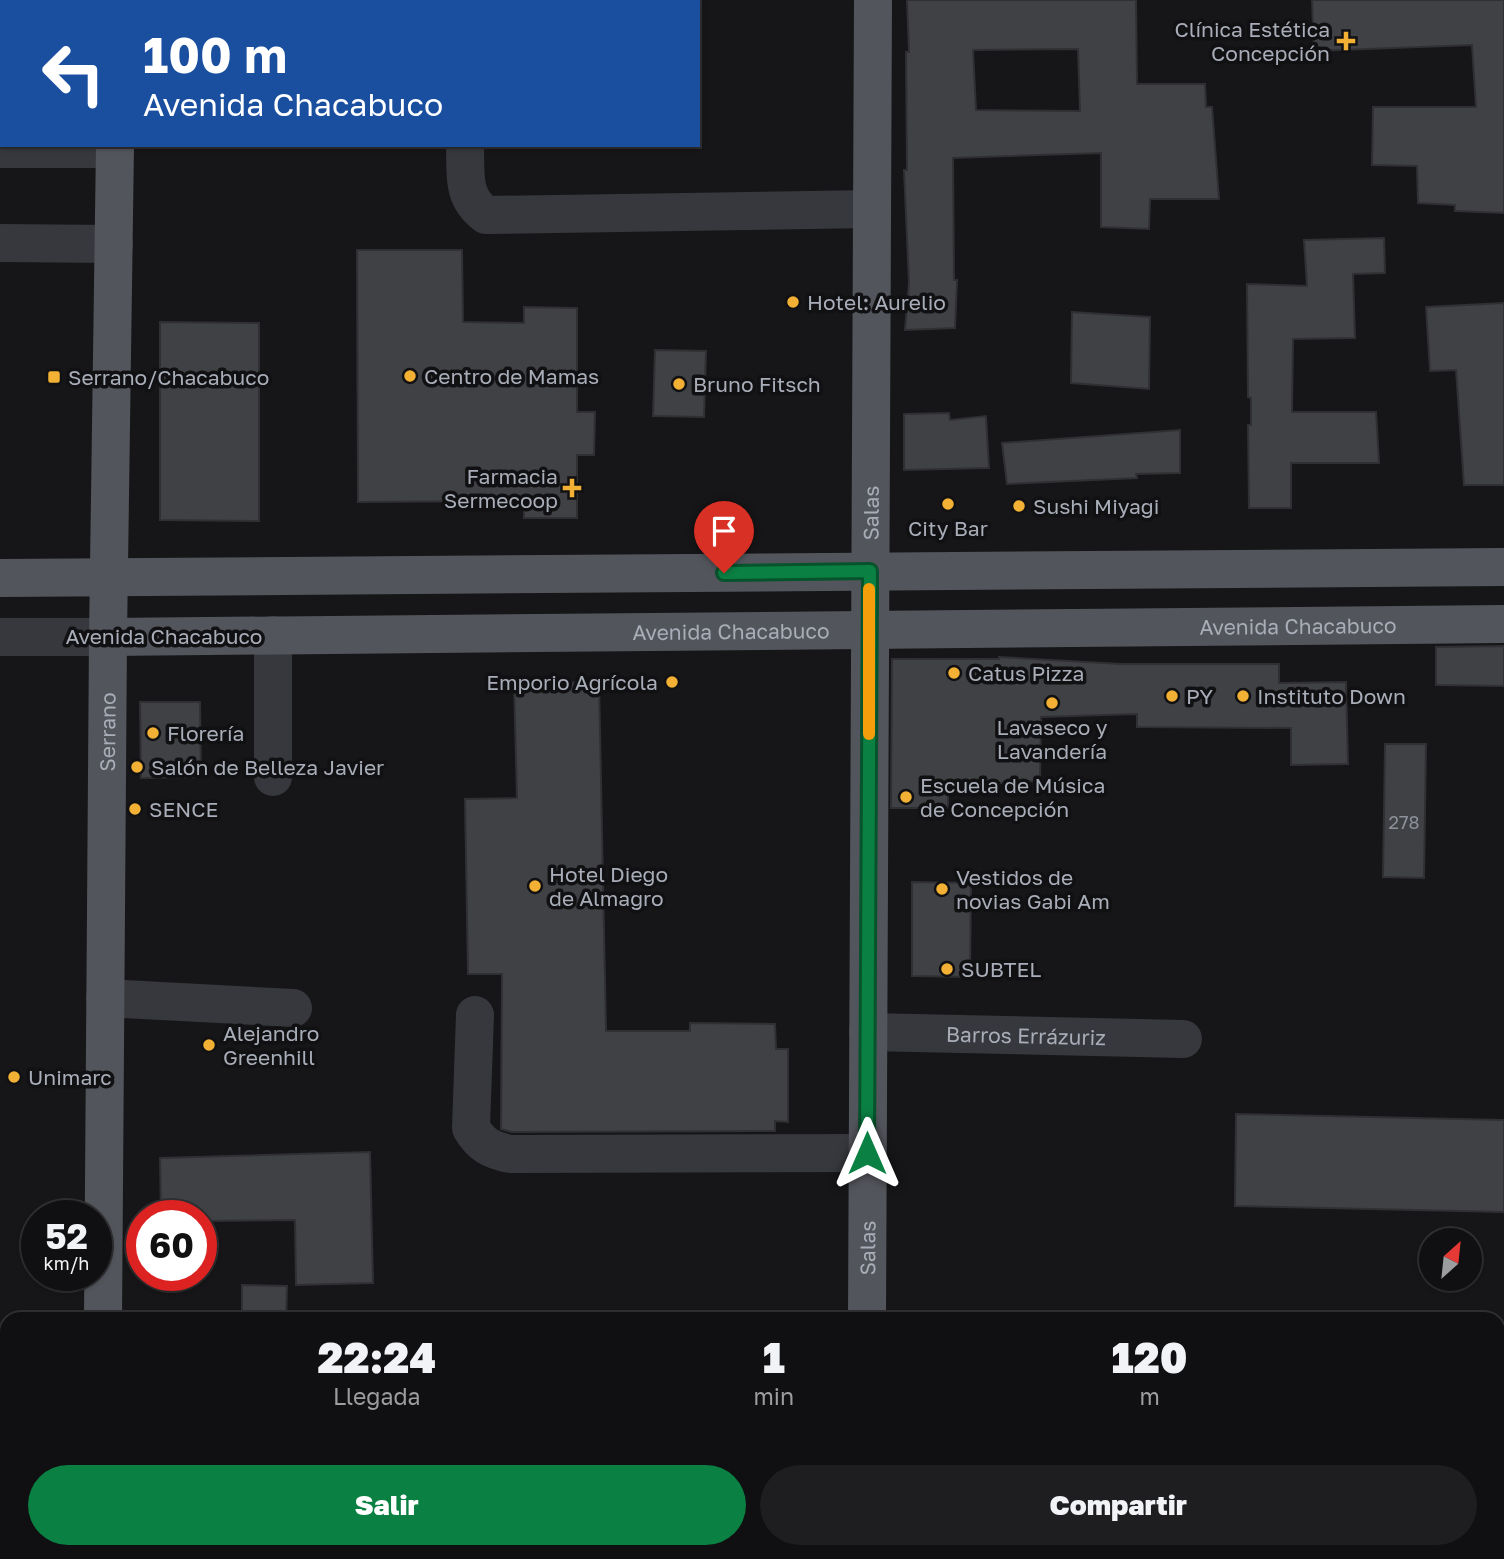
<!DOCTYPE html>
<html lang="es">
<head>
<meta charset="utf-8">
<style>
  :root { --surface:#101012; --page:#1e1e20; --text:#f1f3f6; --muted:#9c9d9f; --line:#303032; --accent:#0b8043 }
  body { margin:0; font-family:"Golos Text",sans-serif; background:var(--page); color:var(--text); height:100vh; display:flex; flex-direction:column; font-size:26px; white-space:nowrap }
  * { box-sizing:border-box; margin:0 }
  p { font-size:23px; color:var(--muted) }
  .icon { flex:none; width:38px; height:38px; fill:none; stroke:currentColor; stroke-width:2; stroke-linecap:round; stroke-linejoin:round }
  .map { position:relative; flex:1; overflow:hidden }
  .sheet { position:absolute; left:0px; top:1312px; width:1505px; height:247px; display:flex; flex-direction:column; background:var(--surface); border-radius:21px 21px 0 0; box-shadow:0 2px 5px #0004,0 0 0 2px var(--line) }
  .sheet>* { flex:none }
  .top-card { position:absolute; left:0px; top:0px; width:700px; height:147px; box-shadow:0 2px 5px #0004,0 0 0 2px var(--line); background:#1a4fa0; color:#fff; overflow:hidden }
  .needle { width:46px; rotate:27deg }
  .buttons { position:absolute; left:1419px; top:1228px; display:grid; gap:14px }
  .buttons a { display:grid; place-items:center; width:63px; height:63px; border-radius:50%; background:var(--surface); box-shadow:0 2px 5px #0004,0 0 0 2px var(--line); font-size:35px }
  .speed { position:absolute; left:21px; top:1200px; display:flex; gap:14px; font-size:35px; font-weight:700; text-align:center }
  .speed>* { display:grid; place-content:center; width:91px; height:91px; border-radius:50%; background:var(--surface); box-shadow:0 2px 5px #0004,0 0 0 2px var(--line); line-height:1 }
  .speed small { font-size:18px; font-weight:400 }
  .speed .limit { border:10px solid #d22; background:#fff; color:#111 }
  .pin { position:absolute; display:grid; place-items:center; width:60px; height:60px; color:#fff; margin:-72px -30px; border-radius:50% 50% 50% 0; rotate:-45deg; box-shadow:0 0 7px #0007 }
  .pin .icon { rotate:45deg }
  .me { position:absolute; width:77px; margin:-38px; rotate:0deg; stroke-linejoin:round; filter:drop-shadow(0 0 5px #0008) }
  .turn { display:flex; align-items:center; gap:24px; height:147px; padding:0 28px; font-size:32px }
  .turn .icon { width:91px; height:91px; stroke-width:2.5 }
  .turn b { display:block; font-size:49px; line-height:60px }
  .eta { display:flex; justify-content:space-evenly; align-items:center; height:119px; text-align:center }
  .eta b { font-size:42px; font-weight:800; line-height:49px }
  .cta { display:flex; gap:14px; margin-top:auto; padding:14px 28px }
  .cta a { flex:1; height:80px; border-radius:42px; background:var(--accent); color:#fff; font-size:28px; font-weight:800; line-height:80px; text-align:center }
  .cta a+a { background:var(--page); color:var(--text) }
  .map>svg:first-child { display:block }
  .green { fill:#1e261f }
  .building { fill:#404145; stroke:#303034; stroke-width:2; fill-rule:evenodd }
  .lines { fill:none; stroke-linecap:round; stroke-linejoin:round }
  .minor { stroke:#37383d; stroke-width:38 }
  .major { stroke:#53555c; stroke-width:38 }
  .route-casing { stroke:#07532c; stroke-width:18 }
  .route { stroke:#0b8043; stroke-width:12 }
  .slow { stroke:#f59e0b; stroke-width:12 }
  .poi-dot { fill:#f2b134; stroke:#111113; stroke-width:2.5 }
  .labels { text-anchor:middle; dominant-baseline:central; stroke-width:7; stroke-linejoin:round; paint-order:stroke }
  .number-label { font-size:18px; fill:#8e929b }
  .poi-label { font-size:21px; fill:#a8adb8; stroke:#111113; text-anchor:start }
  .street-label { font-size:21px; fill:#a8adb8; stroke:#111113 }
</style>
</head>
<body>
<div class="map">
<svg width="1504" height="1559" viewBox="0 0 1504 1559">
  <rect width="100%" height="100%" fill="#161618"/>
  <path class="green" d="M0,1440H7V1552H914L956,1559H0Z"/>
  <path class="building" d="M907,0H1136L1137,84H1205L1206,107H1212L1219,199H1150L1149,229L1101,227V153L953,158L954,280H957L955,328L905,330L909,283L904,170H907L906,52H909ZM1078,49L1080,111L976,110L973,50Z
    M1312,0H1504V213L1455,211V205L1418,203L1417,166L1372,165L1373,107H1476L1472,45L1314,51Z
    M1384,238L1385,273L1353,274L1355,338L1293,339L1292,412H1376L1379,463H1291V508H1249L1248,425H1251V398L1248,397L1247,284L1307,286L1304,240Z
    M357,250H462L463,322L524,323V307L577,308V412H595L594,455H577V518H524V505L512,504V501L358,502Z
    M1504,303V485H1464L1456,370L1430,371L1426,307Z
    M1072,312L1150,317L1149,389L1071,383Z
    M160,322L259,323V521L160,520Z
    M655,350L706,351L704,417L653,416Z
    M949,413L950,420L986,416L989,468L904,470V414Z
    M1180,430V473L1136,474L1137,478L1007,484L1002,443Z
    M1504,646V686L1436,685V647Z
    M999,657L1121,664H1279V683L1346,682L1348,764L1291,765V728L1137,727V714L1041,717L1040,781L948,786V808H891L892,659H999Z
    M599,682L606,1031H690V1023L775,1024L776,1049H788V1122L775,1121V1131L512,1132L501,1129L502,974H468L465,799L517,798L514,683Z
    M140,702H200L201,777L141,778Z
    M1385,744H1426L1424,878L1383,877Z
    M912,882L971,883L970,977L912,976Z
    M1236,1114L1504,1120V1212L1235,1206Z
    M370,1152L373,1283L296,1285L295,1220L201,1221V1216H161L160,1158Z
    M242,1285L287,1286L286,1320H242Z"/>
  <g class="lines">
    <g class="minor">
      <path d="M465,145C466,173 461,197 486,215L872,209"/>
      <path d="M0,149H115"/>
      <path d="M0,243L114,244"/>
      <path d="M273,635V777"/>
      <path d="M0,637H108"/>
      <path d="M105,998L293,1008"/>
      <path d="M475,1015L471,1128C481,1145 491,1150 510,1154L867,1153"/>
      <path id="s1" d="M868,1032L1183,1039"/>
    </g>
    <g class="major">
      <path d="M117,2V0"/>
      <path d="M0,578L1504,567"/>
      <path id="s2" d="M108,637L1504,624"/>
      <path id="s3" d="M103,1320L108,637L115,145"/>
      <path id="s4" d="M867,1320L873,0"/>
      <path d="M0,1410L7,1409"/>
      <path d="M1061,1552L1102,1559"/>
    </g>
  </g>
  <g class="lines">
    <defs>
      <path id="route" d="M724,573L870,571L867,1153"/>
    </defs>
    <use href="#route" class="route-casing"/>
    <use href="#route" class="route"/>
    <path class="slow" d="M869,734V589"/>
  </g>
  <g class="poi-dot">
    <path d="M1342.5 30.5h7v7h7v7h-7v7h-7v-7h-7v-7h7z"/>
    <circle cx="793" cy="302" r="7"/>
    <circle cx="410" cy="376" r="7"/>
    <rect x="47" y="370" width="14" height="14" rx="3.5"/>
    <circle cx="679" cy="384" r="7"/>
    <path d="M568.5 477.5h7v7h7v7h-7v7h-7v-7h-7v-7h7z"/>
    <circle cx="948" cy="504" r="7"/>
    <circle cx="1019" cy="506" r="7"/>
    <circle cx="954" cy="673" r="7"/>
    <circle cx="672" cy="682" r="7"/>
    <circle cx="1172" cy="696" r="7"/>
    <circle cx="1243" cy="696" r="7"/>
    <circle cx="1052" cy="703" r="7"/>
    <circle cx="153" cy="733" r="7"/>
    <circle cx="137" cy="767" r="7"/>
    <circle cx="906" cy="797" r="7"/>
    <circle cx="135" cy="809" r="7"/>
    <circle cx="535" cy="886" r="7"/>
    <circle cx="942" cy="889" r="7"/>
    <circle cx="947" cy="969" r="7"/>
    <circle cx="209" cy="1045" r="7"/>
    <circle cx="14" cy="1077" r="7"/>
  </g>
  <g class="labels">
    <g class="number-label">
      <text x="1404" y="822">278</text>
    </g>
    <g class="poi-label">
      <text x="1330" y="29" text-anchor="end">Clínica Estética<tspan x="1330" dy="24">Concepción</tspan></text>
      <text x="807" y="302">Hotel: Aurelio</text>
      <text x="424" y="376">Centro de Mamas</text>
      <text x="68" y="377">Serrano/Chacabuco</text>
      <text x="693" y="384">Bruno Fitsch</text>
      <text x="558" y="476" text-anchor="end">Farmacia<tspan x="558" dy="24">Sermecoop</tspan></text>
      <text x="1033" y="506">Sushi Miyagi</text>
      <text x="948" y="528" text-anchor="middle">City Bar</text>
      <text x="968" y="673">Catus Pizza</text>
      <text x="658" y="682" text-anchor="end">Emporio Agrícola</text>
      <text x="1186" y="696">PY</text>
      <text x="1257" y="696">Instituto Down</text>
      <text x="1052" y="727" text-anchor="middle">Lavaseco y<tspan x="1052" dy="24">Lavandería</tspan></text>
      <text x="167" y="733">Florería</text>
      <text x="151" y="767">Salón de Belleza Javier</text>
      <text x="920" y="785">Escuela de Música<tspan x="920" dy="24">de Concepción</tspan></text>
      <text x="149" y="809">SENCE</text>
      <text x="549" y="874">Hotel Diego<tspan x="549" dy="24">de Almagro</tspan></text>
      <text x="956" y="877">Vestidos de<tspan x="956" dy="24">novias Gabi Am</tspan></text>
      <text x="961" y="969">SUBTEL</text>
      <text x="223" y="1033">Alejandro<tspan x="223" dy="24">Greenhill</tspan></text>
      <text x="28" y="1077">Unimarc</text>
    </g>
    <g class="street-label">
      <text stroke="none"><textPath href="#s4" startOffset="807">Salas</textPath></text>
      <text stroke="none"><textPath href="#s2" startOffset="1190">Avenida Chacabuco</textPath></text>
      <text stroke="none"><textPath href="#s2" startOffset="623">Avenida Chacabuco</textPath></text>
      <text x="164" y="636">Avenida Chacabuco</text>
      <text stroke="none"><textPath href="#s3" startOffset="588">Serrano</textPath></text>
      <text stroke="none"><textPath href="#s1" startOffset="158">Barros Errázuriz</textPath></text>
      <text stroke="none"><textPath href="#s4" startOffset="72">Salas</textPath></text>
    </g>
  </g>
</svg>
<div class="buttons">
<a><svg class="needle" viewBox="-14 -14 28 28"><path d="M0-13l5 13h-10z" fill="#e53935"/><path d="M0 13l5-13h-10z" fill="#9c9d9f"/></svg></a>
</div>
<div class="speed"><div>52<small>km/h</small></div><div class="limit">60</div></div>
<div class="pin" style="left:724px;top:573px;background:#d93025"><svg class="icon" aria-label="arrive" viewBox="0 0 24 24"><path d="M6 21V4h12l-3 4 3 4H6"/></svg></div>
<svg class="me" style="left:867px;top:1153px" viewBox="-20 -20 40 40"><path d="M0-17L14 15 0 8-14 15z" fill="#0b8043" stroke="#fff" stroke-width="4"/></svg>
<div class="top-card">
<div class="turn"><svg class="icon" aria-label="left" viewBox="0 0 24 24"><path d="M17 20v-9H6M10 6l-5 5 5 5"/></svg><div><b>100 m</b>Avenida Chacabuco</div></div>
</div>
<section class="sheet">
<div class="eta">
<div><b>22:24</b><p>Llegada</p></div>
<div><b>1</b><p>min</p></div>
<div><b>120</b><p>m</p></div>
</div>
<div class="cta"><a>Salir</a><a>Compartir</a></div>
</section>
</div>
</body>
</html>
